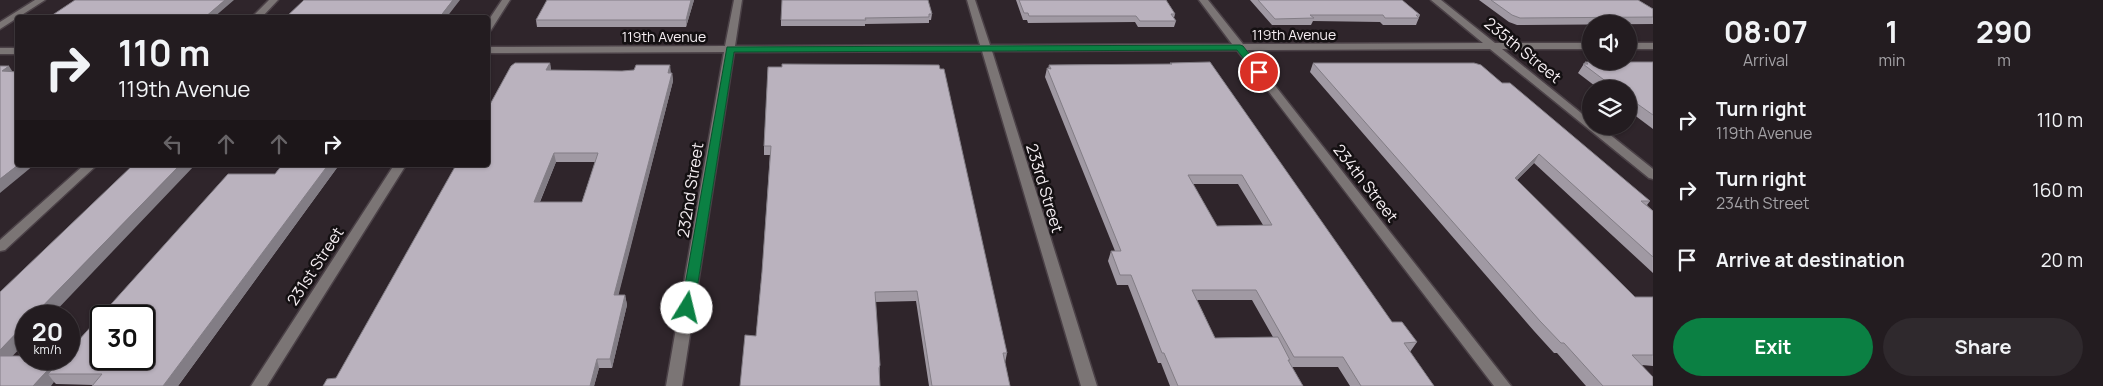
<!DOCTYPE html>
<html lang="en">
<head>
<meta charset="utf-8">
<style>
  :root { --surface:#231c20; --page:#2f292d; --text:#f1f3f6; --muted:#a3a1a5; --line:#403a3e; --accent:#0b8043 }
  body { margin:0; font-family:Manrope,sans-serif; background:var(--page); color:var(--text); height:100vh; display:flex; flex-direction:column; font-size:19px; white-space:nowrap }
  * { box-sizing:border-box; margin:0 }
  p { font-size:16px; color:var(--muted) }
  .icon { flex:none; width:28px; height:28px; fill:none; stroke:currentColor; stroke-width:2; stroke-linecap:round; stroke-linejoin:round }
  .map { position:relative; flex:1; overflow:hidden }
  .side { display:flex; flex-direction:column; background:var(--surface); width:450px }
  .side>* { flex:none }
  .guide { position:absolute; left:15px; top:15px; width:475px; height:152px; border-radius:5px; box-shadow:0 1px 4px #0004,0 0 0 1px var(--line); background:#231c20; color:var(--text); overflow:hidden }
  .fabs { position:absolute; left:1582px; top:15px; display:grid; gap:10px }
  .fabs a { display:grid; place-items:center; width:55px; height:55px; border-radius:50%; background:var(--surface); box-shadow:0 1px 4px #0004,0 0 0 1px var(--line); font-size:25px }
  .speed { position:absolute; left:15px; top:305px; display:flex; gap:10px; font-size:25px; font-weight:700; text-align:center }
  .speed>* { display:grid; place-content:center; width:65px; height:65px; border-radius:50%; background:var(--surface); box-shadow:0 1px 4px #0004,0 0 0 1px var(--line); line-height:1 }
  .speed small { font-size:12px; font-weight:400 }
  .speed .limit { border:2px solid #111; border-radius:8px; background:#fff; color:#111 }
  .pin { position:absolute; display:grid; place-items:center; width:42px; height:42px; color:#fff; margin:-21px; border:2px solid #fff; border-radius:50%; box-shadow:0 1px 5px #0007 }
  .me { position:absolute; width:55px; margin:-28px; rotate:9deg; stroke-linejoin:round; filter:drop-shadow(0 0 4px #0008) }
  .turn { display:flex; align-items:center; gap:18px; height:105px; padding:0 20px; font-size:22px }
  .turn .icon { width:65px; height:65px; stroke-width:2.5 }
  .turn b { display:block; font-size:35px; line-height:42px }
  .lanes { display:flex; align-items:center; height:48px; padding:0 20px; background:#0003; justify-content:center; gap:25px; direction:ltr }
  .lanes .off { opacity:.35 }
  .eta { display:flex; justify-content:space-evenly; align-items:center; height:85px; text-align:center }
  .eta b { font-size:30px; font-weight:700; line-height:35px }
  .button { display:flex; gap:10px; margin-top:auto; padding:10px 20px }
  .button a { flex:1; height:58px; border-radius:30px; background:var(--accent); color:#fff; font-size:20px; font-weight:700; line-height:58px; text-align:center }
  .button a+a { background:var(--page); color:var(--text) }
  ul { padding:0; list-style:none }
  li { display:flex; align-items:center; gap:15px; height:70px; padding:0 20px }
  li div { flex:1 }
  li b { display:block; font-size:19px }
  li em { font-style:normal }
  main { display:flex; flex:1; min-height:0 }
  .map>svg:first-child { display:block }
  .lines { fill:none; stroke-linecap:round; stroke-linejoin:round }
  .minor-casing { stroke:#4b4147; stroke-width:3 }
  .minor { fill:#7b7575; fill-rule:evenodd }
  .wall { fill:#a099a3; fill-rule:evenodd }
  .shaded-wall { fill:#827d85 }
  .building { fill:#bab2be; stroke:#827d85; fill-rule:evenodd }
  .route { fill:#0b8043; stroke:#07532c }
  .labels { text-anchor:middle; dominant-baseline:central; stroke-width:5; stroke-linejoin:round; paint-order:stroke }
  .far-street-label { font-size:14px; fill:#f5eef2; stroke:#141012 }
  .street-label { font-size:16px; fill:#f5eef2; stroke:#141012 }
</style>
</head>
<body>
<main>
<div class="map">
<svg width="1653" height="386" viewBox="0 0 1653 386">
  <rect width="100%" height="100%" fill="#2f252b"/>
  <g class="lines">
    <defs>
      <path id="minor" d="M35,0H45L0,29V22Z
        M269,0H278L261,18H251Z
        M502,0H510L491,30L488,31V21Z
        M734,0H742L735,46L980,45L967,0H975L990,45L1232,44L1199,0H1208L1243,44L1483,43L1431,0H1441L1495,43H1591V49H1502L1591,121V126H1599L1653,169V179L1649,178L1490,49L1247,50L1511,386H1494L1237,50L992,51L1097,386H1081L982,51L734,52L682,386H666L724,52L488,53V47L725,46Z
        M1629,43H1653V49H1629Z
        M0,48H18V54H0Z
        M84,165H97L5,250L0,251V240Z
        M394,165H406L267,386H251Z"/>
    </defs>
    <use href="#minor" class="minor-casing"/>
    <use href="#minor" class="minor"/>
  </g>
  <path class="wall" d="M694,0L686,27H537L536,20Z
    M1016,0H1166L1175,14L1174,18L1176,21L1174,27H1138L1135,22L1028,23L1027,20H1023Z
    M1250,0H1402L1420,15L1416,25H1383L1380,22L1313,21L1311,25H1272Z
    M1479,0H1638L1653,9V24L1517,25L1509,22Z
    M932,14L931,20H929V23L865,24V26H781V20Z
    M1585,62H1653V129L1629,111V89H1599L1578,73Z
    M550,63L551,70L672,73L673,81L618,295H625L627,305L612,368H599L594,386H323L336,378ZM556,162H595L582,202H540Z
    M1170,63L1392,322L1417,342L1410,352L1434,386H1350L1338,367H1292L1303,386H1170L1161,363H1158L1128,285H1117L1108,261L1111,251H1115L1045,77L1047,68L1048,69L1049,65L1170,64ZM1193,184H1238L1263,225L1217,226ZM1197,300H1252L1273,337L1215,338Z
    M1313,63L1502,83L1650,201L1647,205L1653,211V273L1534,163L1517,180L1635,297H1653V366L1642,365L1653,386H1586L1557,353H1554L1534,331L1310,72Z
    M768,67L1007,353L1005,363L1010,386H929L916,301L875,302L880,365L879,376L756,336L762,272L770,155H764V146Z
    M282,165H339L178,386H92L93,385L56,384L54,382L13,356L69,359L275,174Z"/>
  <path class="shaded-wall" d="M225,0H234L213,18H204Z
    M453,0H460L446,18H439Z
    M691,0H694L686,27V20Z
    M550,63L551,71L546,70Z
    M670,65L671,73H668Z
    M9,66L14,74L2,71Z
    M672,73L673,81L616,305L614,295Z
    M554,153L556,162L536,211L534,202Z
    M1539,154L1534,163L1510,187L1515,178Z
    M18,165H34L0,193V179Z
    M180,165H195L51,316H33Z
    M328,165H339L178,386H163Z
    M625,295L627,305L612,368L610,359Z
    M26,323V342L2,367L0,364V350Z
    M58,359H62L48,374L54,382L51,386H33Z
    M597,359L599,368L594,386H590Z"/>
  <path class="building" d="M75,0H225L204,18H48Z
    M304,0H453L439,18H285Z
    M547,0H691L686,20H536Z
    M782,0H928L932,14H929V17L865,18L866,20H781Z
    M1019,0H1166L1175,14H1171L1176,21H1140L1136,16H1029L1028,13H1024Z
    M1258,0H1402L1420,15H1416L1419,18H1385L1383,15H1310L1314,18L1275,19Z
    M1491,0H1638L1653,9V17L1520,18L1512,15Z
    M1210,62L1392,322H1402L1417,342L1404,343L1434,386H1361L1343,357H1294L1256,290H1192L1215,338L1278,337L1290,360H1288L1303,386H1178L1164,353H1162L1131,275H1120L1111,251H1121L1047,68L1051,69L1049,65L1172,64L1170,63ZM1188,175H1242L1272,225L1217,226Z
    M1585,62H1653V115L1629,98V89H1616L1583,64H1588Z
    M515,63H550L546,70L622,71L634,70L636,65H670L668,73H672L614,295H625L610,359H597L590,386H323L327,379L336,378L456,165H488V108L511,66ZM554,153H598L582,202H534Z
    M1313,63H1474L1481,65L1502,83H1510L1650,201H1641L1653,211V257L1539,154L1515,178L1635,297H1653V355H1632L1653,377V386H1603L1564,343H1561L1540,321Z
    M782,64L939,65L940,69H944L1007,353H1003L1010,386H932L917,291L875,292L880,365L879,368L880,386H740L745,335L756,336L762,272L771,146H764L768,67H782Z
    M0,66H9L2,71L18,72V165L0,179Z
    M133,165H180L33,316H26V323L0,350V292Z
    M282,165H328L163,386H92L102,374H48L62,359H69V351L228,174H275ZM101,316H144V359H101Z
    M0,356H26V359H58L33,386H0Z"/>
  <path class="route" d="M1240,45L1243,46L1262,70V74H1256L1237,50L734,52L694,308L692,311H683L681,308L727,47Z"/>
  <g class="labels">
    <g class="far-street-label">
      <text x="1294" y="34">119th Avenue</text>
      <text x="664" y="36">119th Avenue</text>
    </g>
    <g class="street-label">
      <text transform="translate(1523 50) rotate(39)">235th Street</text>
      <text transform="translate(1366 183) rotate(52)">234th Street</text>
      <text transform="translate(1045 188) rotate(73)">233rd Street</text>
      <text transform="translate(690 190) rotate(-81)">232nd Street</text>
      <text transform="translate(315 266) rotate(-57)">231st Street</text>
    </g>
  </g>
</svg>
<div class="fabs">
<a><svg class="icon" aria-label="sound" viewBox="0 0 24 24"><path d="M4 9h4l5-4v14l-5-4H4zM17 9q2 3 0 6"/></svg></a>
<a><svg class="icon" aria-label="layers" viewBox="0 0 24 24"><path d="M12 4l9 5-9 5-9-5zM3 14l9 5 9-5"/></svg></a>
</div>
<div class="speed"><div>20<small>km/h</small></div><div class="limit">30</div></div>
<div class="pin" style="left:1259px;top:72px;background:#d93025"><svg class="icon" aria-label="arrive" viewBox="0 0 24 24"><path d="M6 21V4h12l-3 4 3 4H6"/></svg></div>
<svg class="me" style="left:687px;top:308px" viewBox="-20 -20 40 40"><circle r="19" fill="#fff"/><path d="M0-13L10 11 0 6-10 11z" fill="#0b8043"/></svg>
<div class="guide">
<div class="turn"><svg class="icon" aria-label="right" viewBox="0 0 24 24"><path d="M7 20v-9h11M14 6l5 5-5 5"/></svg><div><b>110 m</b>119th Avenue</div></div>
<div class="lanes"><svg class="icon off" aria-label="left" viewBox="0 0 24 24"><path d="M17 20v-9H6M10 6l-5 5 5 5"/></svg><svg class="icon off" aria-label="ahead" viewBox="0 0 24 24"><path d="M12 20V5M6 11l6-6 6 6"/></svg><svg class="icon off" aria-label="ahead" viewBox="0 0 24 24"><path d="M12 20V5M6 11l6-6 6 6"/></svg><svg class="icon" aria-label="right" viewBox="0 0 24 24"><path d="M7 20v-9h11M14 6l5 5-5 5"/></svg></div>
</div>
</div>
<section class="side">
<div class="eta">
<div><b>08:07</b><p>Arrival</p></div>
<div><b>1</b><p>min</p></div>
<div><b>290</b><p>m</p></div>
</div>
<ul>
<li><svg class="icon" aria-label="right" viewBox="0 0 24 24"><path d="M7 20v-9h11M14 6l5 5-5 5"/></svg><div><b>Turn right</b><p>119th Avenue</p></div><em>110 m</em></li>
<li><svg class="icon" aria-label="right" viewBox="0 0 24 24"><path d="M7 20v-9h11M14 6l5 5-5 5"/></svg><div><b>Turn right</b><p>234th Street</p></div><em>160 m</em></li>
<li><svg class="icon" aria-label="arrive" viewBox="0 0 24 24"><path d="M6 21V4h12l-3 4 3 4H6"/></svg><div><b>Arrive at destination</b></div><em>20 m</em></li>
</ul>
<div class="button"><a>Exit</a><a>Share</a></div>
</section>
</main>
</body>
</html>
